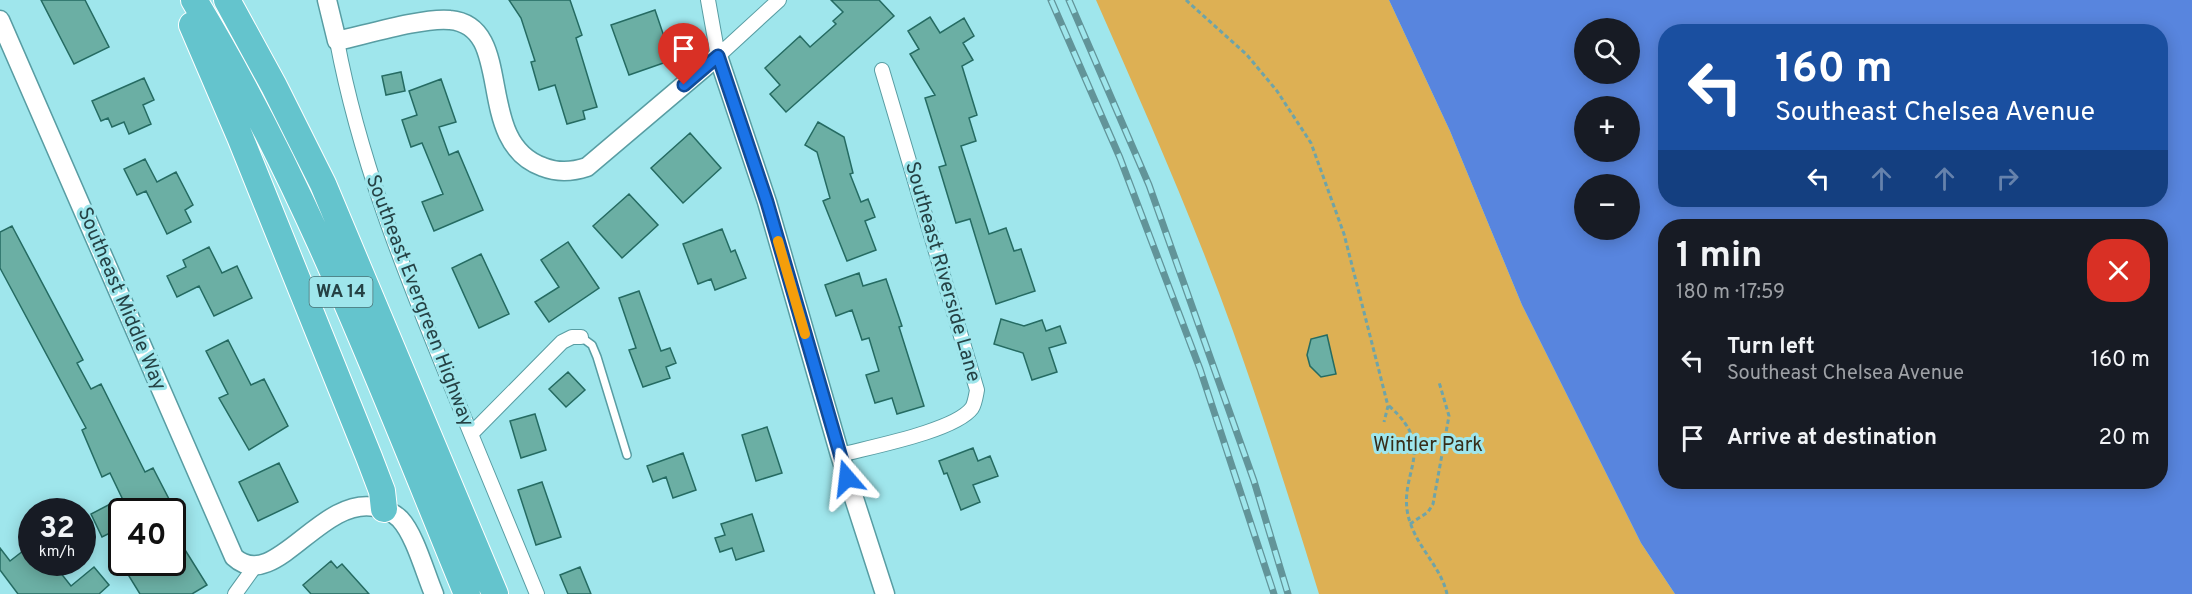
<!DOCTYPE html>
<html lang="en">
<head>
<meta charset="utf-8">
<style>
  :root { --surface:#171b24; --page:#20242c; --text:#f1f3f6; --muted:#9ea1a6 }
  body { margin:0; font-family:Overpass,sans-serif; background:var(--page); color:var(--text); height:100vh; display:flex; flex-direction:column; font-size:22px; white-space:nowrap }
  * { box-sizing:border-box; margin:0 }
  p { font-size:20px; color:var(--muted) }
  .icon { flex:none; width:33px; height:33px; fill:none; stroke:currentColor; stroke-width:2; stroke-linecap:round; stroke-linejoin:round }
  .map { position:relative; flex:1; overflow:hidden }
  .drawer { position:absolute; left:1658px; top:219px; width:510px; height:270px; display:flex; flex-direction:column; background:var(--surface); border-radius:24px; box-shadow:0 3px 15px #0003 }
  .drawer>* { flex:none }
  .banner { position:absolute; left:1658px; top:24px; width:510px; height:183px; border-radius:24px; box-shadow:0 3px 15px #0003; background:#1a4fa0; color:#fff; overflow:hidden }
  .controls { position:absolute; left:1574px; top:18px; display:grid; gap:12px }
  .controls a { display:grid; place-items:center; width:66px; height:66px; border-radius:50%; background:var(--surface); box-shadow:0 3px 15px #0003; font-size:30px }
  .speed { position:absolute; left:18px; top:498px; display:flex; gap:12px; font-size:30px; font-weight:700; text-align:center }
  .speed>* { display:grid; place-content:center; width:78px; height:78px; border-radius:50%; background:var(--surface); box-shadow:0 3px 15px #0003; line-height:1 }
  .speed small { font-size:15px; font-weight:400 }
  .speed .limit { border:3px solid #111; border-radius:9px; background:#fff; color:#111 }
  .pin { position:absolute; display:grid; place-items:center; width:51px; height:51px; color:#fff; margin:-62px -26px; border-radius:50% 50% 50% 0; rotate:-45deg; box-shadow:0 0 6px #0007 }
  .pin .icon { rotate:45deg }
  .me { position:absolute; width:66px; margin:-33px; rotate:343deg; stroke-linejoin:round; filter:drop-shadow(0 0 4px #0008) }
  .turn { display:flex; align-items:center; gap:21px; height:126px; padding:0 18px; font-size:27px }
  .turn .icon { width:78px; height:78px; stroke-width:2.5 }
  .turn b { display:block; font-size:42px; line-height:51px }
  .lanes { display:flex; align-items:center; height:57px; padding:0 18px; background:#0003; justify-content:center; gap:30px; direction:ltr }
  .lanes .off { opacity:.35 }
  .round { display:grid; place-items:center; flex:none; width:63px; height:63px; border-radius:24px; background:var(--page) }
  .headline { display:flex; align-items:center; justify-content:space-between; height:102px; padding:0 18px }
  h1 { font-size:36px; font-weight:700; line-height:45px }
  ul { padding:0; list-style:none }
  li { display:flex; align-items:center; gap:18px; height:78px; padding:0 18px }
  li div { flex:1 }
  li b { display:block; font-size:22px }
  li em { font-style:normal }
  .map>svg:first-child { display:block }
  .green { fill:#ddb054 }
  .water { fill:#5885de; fill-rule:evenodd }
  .building { fill:#6bafa4; stroke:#256b62; stroke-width:1.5 }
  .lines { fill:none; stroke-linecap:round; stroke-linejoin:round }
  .service-casing { stroke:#589da3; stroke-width:10 }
  .minor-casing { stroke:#589da3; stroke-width:16 }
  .tertiary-casing { stroke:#589da3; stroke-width:21 }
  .motorway-casing { stroke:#fff; stroke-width:28 }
  .path { stroke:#6ea4a9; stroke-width:3; stroke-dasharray:4.5 3; stroke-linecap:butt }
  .service { stroke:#fff; stroke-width:7 }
  .minor { stroke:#fff; stroke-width:14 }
  .tertiary { stroke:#fff; stroke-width:18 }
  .motorway { stroke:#64c4cd; stroke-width:26 }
  .rail-casing { stroke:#629499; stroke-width:7 }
  .rail { stroke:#9fe6ec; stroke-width:4.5; stroke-dasharray:14; stroke-linecap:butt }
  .route-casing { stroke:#114b97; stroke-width:15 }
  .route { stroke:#1a73e8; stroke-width:10 }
  .slow { stroke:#f59e0b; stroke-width:10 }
  .labels { text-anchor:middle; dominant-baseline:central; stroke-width:6; stroke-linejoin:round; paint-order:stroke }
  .shield { fill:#9fe6ec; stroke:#4a7377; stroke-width:1.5 }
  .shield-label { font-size:18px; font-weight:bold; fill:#254245 }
  .street-label { font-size:20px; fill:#254245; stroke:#9fe6ec }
  .park-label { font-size:20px; fill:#372d19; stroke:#9fe6ec }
</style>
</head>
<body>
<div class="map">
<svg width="2192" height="594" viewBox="0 0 2192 594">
  <rect width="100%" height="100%" fill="#9fe6ec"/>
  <path class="green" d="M1096,0H1389L1450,131L1522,305L1641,543L1675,594H1319C1292,506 1264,418 1233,331C1193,219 1144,109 1096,0Z"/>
  <path class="water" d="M1389,0H2192V594H1675L1641,543L1522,305L1450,131ZM1584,28H1629V74H1584ZM1665,32H2160V200H1665ZM1584,106H1629V152H1584ZM1584,184H1629V230H1584ZM1665,226H2160V482H1665Z"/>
  <path class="building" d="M41,0H85L109,47L74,64Z
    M509,0H570L582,35L576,38L597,107L583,111L585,119L567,124L555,85L539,90L531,62L535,61L521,18Z
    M831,0H879L894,16L786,112L770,94L780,85L765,68L800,36L810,47L836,24L833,21L843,12Z
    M655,10L672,60L629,75L611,25Z
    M930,17L940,33L964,18L974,36L963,43L973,60L962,66L977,115L969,118L976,141L961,146L989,234L1006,228L1014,251L1021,249L1035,291L996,304L970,219L956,223L939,167L946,165L925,98L935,95L910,54L919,49L908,31Z
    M401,72L405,91L386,95L382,76Z
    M144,78L154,100L143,105L151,124L129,134L124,122L112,127L108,118L101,121L92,101Z
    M441,79L456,122L439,127L449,155L458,151L483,210L434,231L422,202L443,194L422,143L411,147L402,120L417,115L409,91Z
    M818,122L844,137L853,173L850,174L861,202L868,199L875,217L865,221L876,250L847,261L823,201L830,198L817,152L805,145Z
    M690,133L721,168L683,203L651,168Z
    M145,159L157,182L176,172L193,205L185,210L191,222L167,234L146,191L137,195L124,169Z
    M629,194L658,225L622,258L593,226Z
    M12,226L83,360L77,363L91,389L101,384L145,472L153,468L171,503L153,512H122V527L102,537L91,514L122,498L110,473L102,477L82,430L86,428L0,268V232Z
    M722,229L731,252L735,250L746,278L715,290L711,279L698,284L683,244Z
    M568,242L599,288L549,322L535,302L559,287L541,260Z
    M209,247L222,273L237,266L252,298L214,316L199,286L177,297L167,276L186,267L183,260Z
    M481,254L509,314L479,328L452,268Z
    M859,273L863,286L886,279L902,326L899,327L924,406L897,414L892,398L875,403L866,375L879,371L869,338L862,340L852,310L836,316L825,285Z
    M639,291L661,351L670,348L676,363L666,367L670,378L643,387L629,350L636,348L619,298Z
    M1001,319L1024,326L1042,320L1046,331L1060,326L1066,343L1049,348L1057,372L1032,380L1023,353L994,344Z
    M1327,335L1336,374L1321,377L1310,366L1307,355L1311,339Z
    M228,340L251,385L264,379L288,426L249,450L219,398L228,394L206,351Z
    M568,372L585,390L566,407L549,389Z
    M535,414L546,450L521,458L510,421Z
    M767,427L782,473L756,481L742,435Z
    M973,448L978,461L990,456L998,476L973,485L980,502L961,510L947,473L944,474L939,461Z
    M683,453L696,490L673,498L666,477L653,482L647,466Z
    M279,463L298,502L258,521L239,482Z
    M542,482L561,537L536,545L518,490Z
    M752,514L764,551L736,560L732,548L720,552L715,538L725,535L721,524Z
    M172,529L207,585L192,594H140L124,568L132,562H172Z
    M32,544V562H52L71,586L94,567L109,585L99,594H18L0,570V548L10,561Z
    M331,561L337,568L342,564L369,594H311L303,585Z
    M580,567L591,594H568L560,575Z"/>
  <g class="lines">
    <defs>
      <path id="service" d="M581,337L592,345L597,357L627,455"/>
      <path id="minor" d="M708,0L718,56
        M337,41C359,158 402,266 447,376C477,449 507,521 537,594
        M718,56L779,0
        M471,434L562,342L572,337H581
        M840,455C870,447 955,431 972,408C975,403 976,395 977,390L882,70
        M235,594L253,569"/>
      <path id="tertiary" d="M327,0L337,41C365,35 424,17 450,20C517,26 472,142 543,167C558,173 572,172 587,167L718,56L767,202L840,455L885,594
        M0,20L234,557C274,594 320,496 375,507C385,509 393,512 400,519C415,535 425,573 434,594"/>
      <path id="motorway" d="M194,0C307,186 384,393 467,594
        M227,0L274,86L323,184L495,594
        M192,25L240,137L369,457L382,491L384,509"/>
    </defs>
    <use href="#service" class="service-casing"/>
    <use href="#minor" class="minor-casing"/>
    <use href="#tertiary" class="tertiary-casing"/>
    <use href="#motorway" class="motorway-casing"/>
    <path class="path" d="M1186,0L1247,55L1277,91L1311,143L1344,234L1388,406L1384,422
      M1389,406C1442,452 1392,475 1411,525C1420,550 1441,568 1447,594
      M1410,524L1428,512L1433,504L1449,416L1439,382"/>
    <use href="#service" class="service"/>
    <use href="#minor" class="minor"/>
    <use href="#tertiary" class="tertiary"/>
    <use href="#motorway" class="motorway"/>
    <defs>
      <path id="rail" d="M1051,0L1120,158L1200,369L1274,594
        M1069,0L1149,185L1254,481L1288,594"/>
    </defs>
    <use href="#rail" class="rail-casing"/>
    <use href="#rail" class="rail"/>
  </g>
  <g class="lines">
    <defs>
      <path id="route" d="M684,85L718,56L767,202L847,478"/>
    </defs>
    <use href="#route" class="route-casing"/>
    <use href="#route" class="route"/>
    <path class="slow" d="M778,241L805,334"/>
  </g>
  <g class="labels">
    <rect class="shield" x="309.5" y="277" width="63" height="30" rx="4.5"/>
    <g class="shield-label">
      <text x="341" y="292">WA 14</text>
    </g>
    <g class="street-label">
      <text transform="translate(942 272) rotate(74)">Southeast Riverside Lane</text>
      <text transform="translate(121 299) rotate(67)">Southeast Middle Way</text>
      <text transform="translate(419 301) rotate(69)">Southeast Evergreen Highway</text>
    </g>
    <g class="park-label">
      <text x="1428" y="446">Wintler Park</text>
    </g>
  </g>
</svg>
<div class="controls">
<a><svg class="icon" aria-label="search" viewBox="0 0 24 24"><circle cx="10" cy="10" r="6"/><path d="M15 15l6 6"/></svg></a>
<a>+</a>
<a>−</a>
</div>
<div class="speed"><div>32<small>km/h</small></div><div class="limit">40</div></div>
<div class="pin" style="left:684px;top:85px;background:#d93025"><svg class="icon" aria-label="arrive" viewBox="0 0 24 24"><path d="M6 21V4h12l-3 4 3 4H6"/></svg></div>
<svg class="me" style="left:847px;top:478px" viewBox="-20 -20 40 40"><path d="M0-17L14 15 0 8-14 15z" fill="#1a73e8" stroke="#fff" stroke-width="4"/></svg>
<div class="banner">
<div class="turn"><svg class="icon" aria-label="left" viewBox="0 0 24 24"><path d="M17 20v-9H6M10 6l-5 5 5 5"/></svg><div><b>160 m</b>Southeast Chelsea Avenue</div></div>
<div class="lanes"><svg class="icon" aria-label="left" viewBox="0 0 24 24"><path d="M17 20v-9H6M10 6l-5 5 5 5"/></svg><svg class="icon off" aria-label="ahead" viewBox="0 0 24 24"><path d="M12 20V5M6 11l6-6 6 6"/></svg><svg class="icon off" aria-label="ahead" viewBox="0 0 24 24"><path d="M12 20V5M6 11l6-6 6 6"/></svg><svg class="icon off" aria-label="right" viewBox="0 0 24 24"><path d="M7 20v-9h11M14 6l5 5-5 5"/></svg></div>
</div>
<section class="drawer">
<div class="headline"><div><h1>1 min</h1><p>180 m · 17:59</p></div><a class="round" style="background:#d93025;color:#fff"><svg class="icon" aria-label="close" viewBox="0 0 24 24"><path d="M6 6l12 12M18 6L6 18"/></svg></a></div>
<ul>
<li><svg class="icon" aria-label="left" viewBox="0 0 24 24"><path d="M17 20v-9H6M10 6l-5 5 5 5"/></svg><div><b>Turn left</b><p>Southeast Chelsea Avenue</p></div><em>160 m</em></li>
<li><svg class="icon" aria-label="arrive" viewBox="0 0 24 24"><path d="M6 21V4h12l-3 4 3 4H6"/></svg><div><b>Arrive at destination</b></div><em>20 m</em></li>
</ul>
</section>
</div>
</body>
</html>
